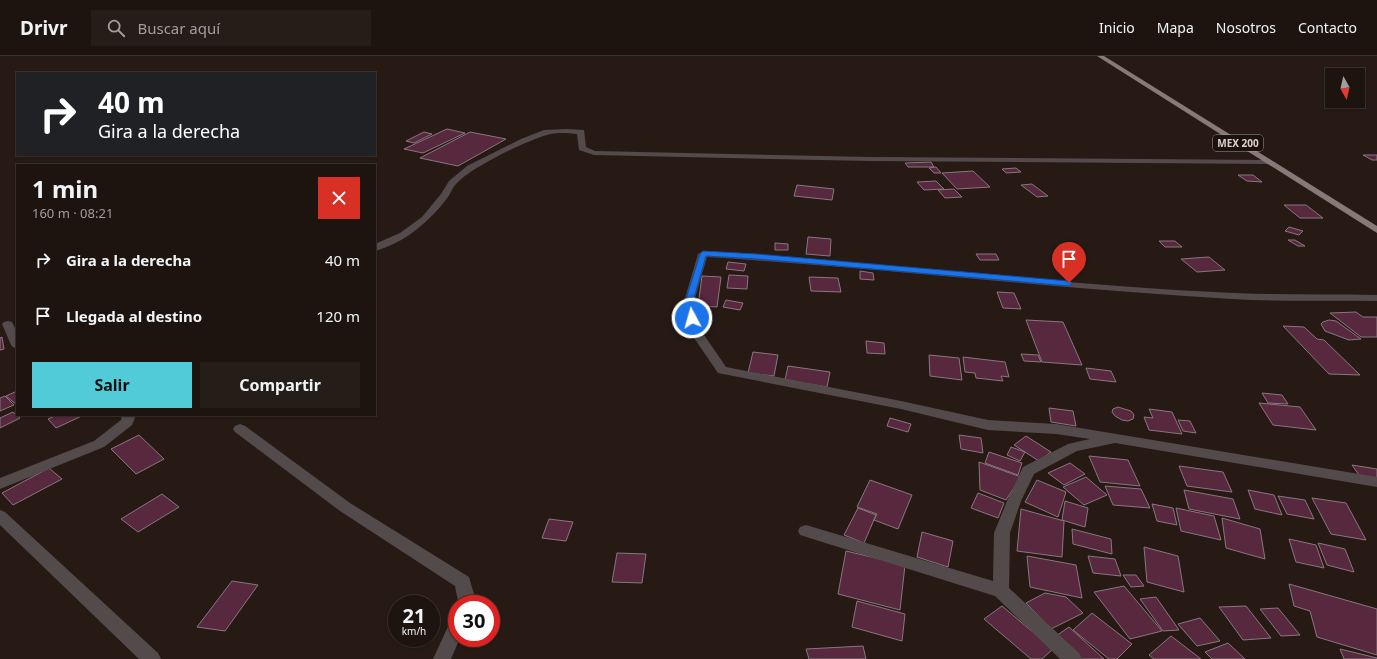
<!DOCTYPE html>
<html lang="es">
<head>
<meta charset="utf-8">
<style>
  :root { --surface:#1d140f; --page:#251d18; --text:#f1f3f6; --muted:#a09e9e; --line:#3b332f; --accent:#52cbd9 }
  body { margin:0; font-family:"Noto Sans",sans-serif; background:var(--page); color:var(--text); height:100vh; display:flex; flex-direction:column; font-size:15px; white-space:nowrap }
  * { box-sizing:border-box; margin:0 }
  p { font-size:13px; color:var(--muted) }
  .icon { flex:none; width:22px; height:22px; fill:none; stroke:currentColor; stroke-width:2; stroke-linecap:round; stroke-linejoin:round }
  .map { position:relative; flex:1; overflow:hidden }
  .sheet { position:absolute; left:16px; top:108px; width:360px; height:252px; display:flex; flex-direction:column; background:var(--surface); border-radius:0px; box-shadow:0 1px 3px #0004,0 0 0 1px var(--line) }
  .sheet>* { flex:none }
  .banner { position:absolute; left:16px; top:16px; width:360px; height:84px; border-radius:0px; box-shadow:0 1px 3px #0004,0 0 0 1px var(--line); background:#202124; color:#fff; overflow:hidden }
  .needle { width:26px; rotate:172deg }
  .fabs { position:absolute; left:1325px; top:12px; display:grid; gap:8px }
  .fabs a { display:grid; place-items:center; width:40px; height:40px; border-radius:0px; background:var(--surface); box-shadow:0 1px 3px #0004,0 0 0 1px var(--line); font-size:20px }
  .speed { position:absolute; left:388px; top:539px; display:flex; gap:8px; font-size:20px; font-weight:700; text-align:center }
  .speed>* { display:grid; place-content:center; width:52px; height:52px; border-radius:50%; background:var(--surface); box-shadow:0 1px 3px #0004,0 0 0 1px var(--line); line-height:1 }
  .speed small { font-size:10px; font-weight:400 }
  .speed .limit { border:6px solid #d22; background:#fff; color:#111 }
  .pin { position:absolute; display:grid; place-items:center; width:34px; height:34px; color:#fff; margin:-41px -17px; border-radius:50% 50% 50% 0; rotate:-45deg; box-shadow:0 0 4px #0007 }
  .pin .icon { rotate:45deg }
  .me { position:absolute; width:44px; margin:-22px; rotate:354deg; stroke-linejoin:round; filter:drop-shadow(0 0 3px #0008) }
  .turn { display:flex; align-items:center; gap:14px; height:84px; padding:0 16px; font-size:18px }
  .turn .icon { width:52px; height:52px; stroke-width:2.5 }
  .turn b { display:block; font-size:28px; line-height:34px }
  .round { display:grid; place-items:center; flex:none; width:42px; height:42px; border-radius:0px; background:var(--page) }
  .overview { display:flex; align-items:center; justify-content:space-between; height:68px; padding:0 16px }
  h1 { font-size:24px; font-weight:700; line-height:30px }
  .cta { display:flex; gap:8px; margin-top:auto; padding:8px 16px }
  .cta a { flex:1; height:46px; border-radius:0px; background:var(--accent); color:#111; font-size:16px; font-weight:700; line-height:46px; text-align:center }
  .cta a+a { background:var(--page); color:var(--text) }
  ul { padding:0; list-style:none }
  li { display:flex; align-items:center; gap:12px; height:56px; padding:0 16px }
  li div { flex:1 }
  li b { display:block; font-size:15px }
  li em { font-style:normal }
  header { display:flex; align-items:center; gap:24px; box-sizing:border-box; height:56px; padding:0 20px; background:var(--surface); border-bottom:1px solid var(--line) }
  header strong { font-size:19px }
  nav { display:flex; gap:22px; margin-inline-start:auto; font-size:14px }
  .search { width:280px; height:36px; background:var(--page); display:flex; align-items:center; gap:10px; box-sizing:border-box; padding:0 14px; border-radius:0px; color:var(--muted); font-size:15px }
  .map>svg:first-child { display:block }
  .building { fill:#57283e; stroke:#88777e }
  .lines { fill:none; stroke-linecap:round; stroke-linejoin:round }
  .street { fill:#534b4b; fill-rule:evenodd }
  .primary { fill:#897878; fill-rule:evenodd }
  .route { fill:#1a73e8; stroke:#114b97 }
  .labels { text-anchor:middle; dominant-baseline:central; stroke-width:3; stroke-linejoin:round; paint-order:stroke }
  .shield { fill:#1d110b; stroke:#a29893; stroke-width:1 }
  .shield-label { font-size:10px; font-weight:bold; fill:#dbd2cd }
</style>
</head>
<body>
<header>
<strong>Drivr</strong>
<div class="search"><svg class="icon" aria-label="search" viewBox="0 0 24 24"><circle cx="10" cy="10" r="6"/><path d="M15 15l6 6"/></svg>Buscar aquí</div>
<nav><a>Inicio</a><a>Mapa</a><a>Nosotros</a><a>Contacto</a></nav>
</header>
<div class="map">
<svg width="1377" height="603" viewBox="0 0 1377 603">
  <rect width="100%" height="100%" fill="#271a14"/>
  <path class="building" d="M447,73L465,77L423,97L404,93Z
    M424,76L432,78L414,87L406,85Z
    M470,76L506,83L458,110L420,102Z
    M1363,99H1377V104H1372Z
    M931,106L934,111H908L905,107Z
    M936,111L941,117H934L929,112Z
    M1016,112L1021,116L1006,117L1002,113Z
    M973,115L990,131L957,133L942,117Z
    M1238,119H1253L1262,126L1247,125Z
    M936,125L944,133L924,134L917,126Z
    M1032,128L1048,140L1037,141L1021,129Z
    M797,129L834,133L832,144L794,140Z
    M954,133L962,141L945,142L938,134Z
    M1284,149H1306L1323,162H1300Z
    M1289,171L1303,175L1299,179L1285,175Z
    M808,181L831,183L830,200L806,198Z
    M1288,184H1295L1305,190H1298Z
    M1159,185H1175L1182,191H1165Z
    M775,187L788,188V194H775Z
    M976,198H996L999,204H980Z
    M1209,201L1225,214L1197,216L1181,203Z
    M728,206L746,208L744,215L726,213Z
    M860,215L873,217L874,224L860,223Z
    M729,219L748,220L747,233L727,232Z
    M702,220L721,221L717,251L698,250Z
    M809,221L838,222L841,236L811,235Z
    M997,236L1014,237L1021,253L1003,252Z
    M726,244L743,247L740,254L723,251Z
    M1356,256L1363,261H1377V281H1361L1330,257Z
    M1026,264L1063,266L1082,309L1042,306Z
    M1329,264L1336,265L1361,283L1349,284L1325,275L1321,268L1323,266Z
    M1283,270L1304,271L1317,283L1324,284L1360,319L1329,318Z
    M2,281L4,293L0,294V282Z
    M866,285L884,287L885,298L867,297Z
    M753,296L778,299L774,320L748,317Z
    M1021,298L1038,299L1041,306L1024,305Z
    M929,299L959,302L962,324L930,320Z
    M963,301L1005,306L1009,321L1001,320L1003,325L976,322L975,317L965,316Z
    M788,310L830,316L827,331L785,324Z
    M1086,312L1111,315L1116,326L1090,323Z
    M17,335V349L6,340Z
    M1262,337L1282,339L1288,348L1268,347Z
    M5,340L14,349L0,355V342Z
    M1259,347L1300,351L1316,374L1273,369Z
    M1118,351L1131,355L1134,359L1133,363L1128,365L1122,364L1115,360L1112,356L1113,353Z
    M1049,352L1073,355L1076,370L1051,366Z
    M1149,353L1172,356L1182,378L1149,374L1144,361L1153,362Z
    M13,356L20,362L0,372V362Z
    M57,359H84L56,372L48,363Z
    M890,362L911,368L908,376L887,370Z
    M1178,364L1190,365L1196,377L1183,375Z
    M139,379L164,403L136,418L111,393Z
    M959,379L981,382L983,397L961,393Z
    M1026,380L1051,396L1039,405L1014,389Z
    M1011,391L1025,396L1020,405L1007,399Z
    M989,396L1022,407L1018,419L985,407Z
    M1089,400L1128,404L1140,430L1100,426Z
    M979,406L1021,421L1006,444L980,434Z
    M1070,407L1085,418L1064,429L1048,417Z
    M1352,409L1377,413V422L1359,419Z
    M1179,410L1223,416L1232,436L1187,430Z
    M49,412L62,423L13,449L2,437Z
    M1086,421L1107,439L1084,449L1063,431Z
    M870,424L912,439L898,473L874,464L877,458L857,451Z
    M1037,424L1066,436L1058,461L1025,446Z
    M1105,430L1141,433L1150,452L1113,449Z
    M1184,434L1233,443L1240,463L1189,453Z
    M1248,434L1274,439L1282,459L1255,453Z
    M978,437L1004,447L998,462L971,452Z
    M162,438L179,451L138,476L121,463Z
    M1278,440L1305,444L1314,463L1287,458Z
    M1312,442L1346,447L1366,484L1331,478Z
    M1065,445L1088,452L1085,471L1062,464Z
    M1152,448L1173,452L1177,469L1157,465Z
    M858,452L876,459L864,487L844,479Z
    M1176,452L1214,460L1221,484L1181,475Z
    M1021,453L1064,465L1062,501L1017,495Z
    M1222,462L1260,473L1265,503L1226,492Z
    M549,463L573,466L566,485L542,482Z
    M1072,473L1111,483L1112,498L1073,488Z
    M922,476L953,485L948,511L917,501Z
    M1289,483L1316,489L1324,512L1296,506Z
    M1318,487L1345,493L1354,516L1327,509Z
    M1144,491L1178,500L1184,536L1147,526Z
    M846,495L905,509L900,554L838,538Z
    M617,497L646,498L642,527L612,526Z
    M1027,500L1076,509L1082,542L1030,531Z
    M1088,500L1115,503L1121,520L1093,517Z
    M1123,519H1136L1144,530L1131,531Z
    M232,525L258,529L225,575L197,571Z
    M1289,528L1377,553V599L1317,581L1310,555L1294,550Z
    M1124,530L1162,575L1130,583L1094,536Z
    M1045,537L1066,541L1083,557L1051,573L1026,547Z
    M1156,541L1179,574L1163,575L1140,543Z
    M857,545L905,558L902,585L852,571Z
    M1002,550L1053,593L1042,603H1031L984,563Z
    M1246,550L1271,582L1243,584L1219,551Z
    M1278,552L1300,579L1281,580L1260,553Z
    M1092,557L1132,588L1117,603H1109L1073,574Z
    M1200,562L1220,585L1197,590L1178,568Z
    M1069,571L1104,603H1081L1056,580Z
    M1171,580L1201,603H1154L1149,599Z
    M1228,587L1245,603H1212L1205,596Z
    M863,590L866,603H809L806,593Z
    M1340,593L1377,602V603H1344Z"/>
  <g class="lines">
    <path class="street" d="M566,73L584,74L586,91L595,95L870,101L1268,104L1272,106L1268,108L870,105L594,99L579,94L577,78C568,77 556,76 547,79C525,85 470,112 456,128C452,132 451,137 448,141C430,165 405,187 375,195V188L400,177L422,161L441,138L449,125L467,110L521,83L544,74Z
      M703,195C880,206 1057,229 1234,237C1282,239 1329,238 1377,239V245C1329,244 1280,246 1232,243C1057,233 882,212 707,201L693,249L702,276L726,311L901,345L988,364L1056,368L1377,421V431L1115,387L1077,395L1034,418L1021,445L1010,477L1009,532L1079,597L1082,603H1060L995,540L800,479L798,475L800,471L806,469L993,525L994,477L1007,445L1023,411L1068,388L1090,383L1056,378L988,374L901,353L718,317L690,276L683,249L698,198Z
      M8,265L12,266L17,276V293L13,291L11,289L2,268L4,266Z
      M122,359H136L132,369L104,391L0,433V422L94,385L121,364Z
      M240,368L245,370L350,447L469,521L476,545L475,548H457L458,545L455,530L340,455L235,376L233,373L235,370Z
      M0,454L5,456L158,597L161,603H139L0,469Z
      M457,561V582H460L451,603H433L451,564Z"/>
    <path class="primary" d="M1097,0H1104L1377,170V177Z"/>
  </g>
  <path class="route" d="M703,195L757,198L1069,225L1073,227L1069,230L757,203L706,200L692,249L696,262L692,265L688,262L684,249L700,198Z"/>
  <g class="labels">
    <rect class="shield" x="1213" y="79" width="50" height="16" rx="3"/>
    <g class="shield-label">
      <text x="1238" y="87">MEX 200</text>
    </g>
  </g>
</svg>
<div class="fabs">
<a><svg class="needle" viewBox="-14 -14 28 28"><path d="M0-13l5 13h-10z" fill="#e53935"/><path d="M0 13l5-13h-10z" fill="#a09e9e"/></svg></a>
</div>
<div class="speed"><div>21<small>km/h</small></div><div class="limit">30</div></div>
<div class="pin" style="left:1069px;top:227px;background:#d93025"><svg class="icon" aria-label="arrive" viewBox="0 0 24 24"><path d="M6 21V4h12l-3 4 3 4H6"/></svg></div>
<svg class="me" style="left:692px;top:262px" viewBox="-20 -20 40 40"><circle r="17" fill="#1a73e8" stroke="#fff" stroke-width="3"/><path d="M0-11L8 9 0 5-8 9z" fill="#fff"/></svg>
<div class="banner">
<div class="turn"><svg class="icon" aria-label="right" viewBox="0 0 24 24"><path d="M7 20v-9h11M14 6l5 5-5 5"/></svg><div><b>40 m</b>Gira a la derecha</div></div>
</div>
<section class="sheet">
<div class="overview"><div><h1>1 min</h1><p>160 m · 08:21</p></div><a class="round" style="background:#d93025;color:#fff"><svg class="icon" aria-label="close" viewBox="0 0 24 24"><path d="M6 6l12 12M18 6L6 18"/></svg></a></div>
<ul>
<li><svg class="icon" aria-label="right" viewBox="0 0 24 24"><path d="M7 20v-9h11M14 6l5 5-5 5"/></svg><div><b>Gira a la derecha</b></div><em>40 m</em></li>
<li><svg class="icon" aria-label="arrive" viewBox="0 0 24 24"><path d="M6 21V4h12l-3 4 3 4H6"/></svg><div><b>Llegada al destino</b></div><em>120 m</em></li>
</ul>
<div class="cta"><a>Salir</a><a>Compartir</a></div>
</section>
</div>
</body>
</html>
